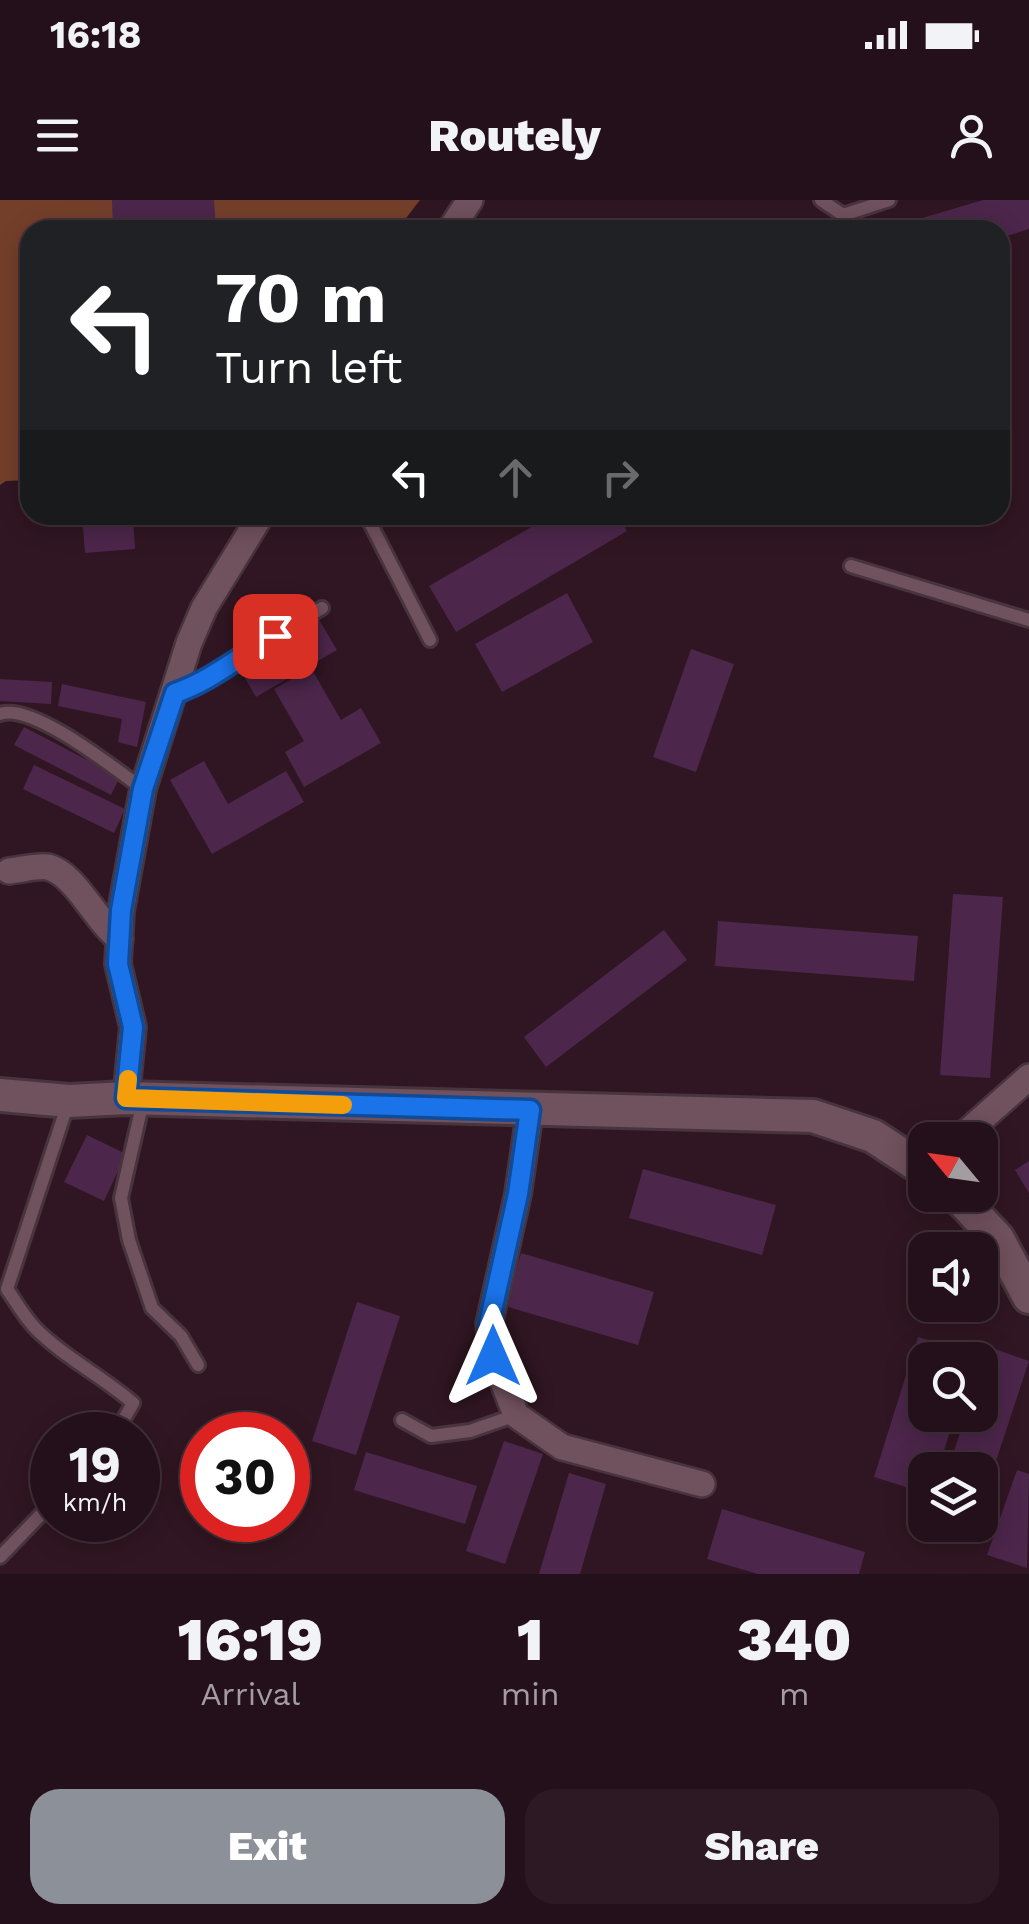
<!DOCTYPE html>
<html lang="en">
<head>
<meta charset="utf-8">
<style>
  :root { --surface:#24101a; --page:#2c1923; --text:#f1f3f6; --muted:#a39da2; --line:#413039; --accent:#8c9099 }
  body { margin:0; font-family:"Work Sans",sans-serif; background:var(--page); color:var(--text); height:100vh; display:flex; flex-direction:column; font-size:38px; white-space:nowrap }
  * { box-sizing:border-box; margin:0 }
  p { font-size:32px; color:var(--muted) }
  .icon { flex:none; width:55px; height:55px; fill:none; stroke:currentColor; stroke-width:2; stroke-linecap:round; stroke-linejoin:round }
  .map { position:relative; height:1374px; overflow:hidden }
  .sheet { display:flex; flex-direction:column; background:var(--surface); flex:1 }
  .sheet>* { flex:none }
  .banner { position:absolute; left:20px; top:20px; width:990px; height:305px; border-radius:30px; box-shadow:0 5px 25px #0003,0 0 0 2px var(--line); background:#202124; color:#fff; overflow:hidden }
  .needle { width:65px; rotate:299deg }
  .controls { position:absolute; left:908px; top:922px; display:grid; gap:20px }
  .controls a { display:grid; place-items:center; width:90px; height:90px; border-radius:20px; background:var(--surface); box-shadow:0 5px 25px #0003,0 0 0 2px var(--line); font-size:50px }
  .speed { position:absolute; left:30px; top:1212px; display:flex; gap:20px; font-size:50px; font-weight:700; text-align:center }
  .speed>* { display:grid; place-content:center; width:130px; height:130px; border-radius:50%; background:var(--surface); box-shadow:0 5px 25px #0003,0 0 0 2px var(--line); line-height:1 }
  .speed small { font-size:25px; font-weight:400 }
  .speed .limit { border:15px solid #d22; background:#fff; color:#111 }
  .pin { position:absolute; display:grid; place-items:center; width:85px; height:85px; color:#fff; margin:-42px; border-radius:20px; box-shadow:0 5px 15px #0006 }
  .me { position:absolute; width:110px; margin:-55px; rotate:0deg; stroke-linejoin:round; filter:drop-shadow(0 0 8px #0008) }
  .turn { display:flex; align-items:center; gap:35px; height:210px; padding:0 30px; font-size:45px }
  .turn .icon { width:130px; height:130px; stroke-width:2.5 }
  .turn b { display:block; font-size:70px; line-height:85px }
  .lanes { display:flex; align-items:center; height:95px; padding:0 30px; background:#0003; justify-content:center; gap:50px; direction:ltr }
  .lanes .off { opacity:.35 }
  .eta { display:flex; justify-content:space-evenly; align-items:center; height:170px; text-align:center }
  .eta b { font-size:60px; font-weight:800; line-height:70px }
  .cta { display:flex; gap:20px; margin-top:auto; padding:20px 30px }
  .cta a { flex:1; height:115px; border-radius:30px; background:var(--accent); color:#fff; font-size:40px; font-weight:800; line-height:115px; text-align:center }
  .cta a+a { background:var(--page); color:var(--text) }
  .status { display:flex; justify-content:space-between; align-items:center; height:70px; padding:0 50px; background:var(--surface); direction:ltr }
  .status svg { height:28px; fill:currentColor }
  header { display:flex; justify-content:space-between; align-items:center; height:130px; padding:0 30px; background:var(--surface); font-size:45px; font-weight:800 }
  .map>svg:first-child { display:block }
  .forest { fill:#733f2a }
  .building { fill:#4c264b }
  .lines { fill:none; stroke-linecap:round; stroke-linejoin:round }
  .service-casing { stroke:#48343c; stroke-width:18 }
  .minor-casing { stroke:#48343c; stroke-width:30 }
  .tertiary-casing { stroke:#48343c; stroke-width:38 }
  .service { stroke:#70515e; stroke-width:12 }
  .minor { stroke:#70515e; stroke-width:25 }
  .tertiary { stroke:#70515e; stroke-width:32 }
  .route-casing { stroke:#114b97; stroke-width:25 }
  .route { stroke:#1a73e8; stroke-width:18 }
  .slow { stroke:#f59e0b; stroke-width:18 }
</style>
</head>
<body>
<div class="status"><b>16:18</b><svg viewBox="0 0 49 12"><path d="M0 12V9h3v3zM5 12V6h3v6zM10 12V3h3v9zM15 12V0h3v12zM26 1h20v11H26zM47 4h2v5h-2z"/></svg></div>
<header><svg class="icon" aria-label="menu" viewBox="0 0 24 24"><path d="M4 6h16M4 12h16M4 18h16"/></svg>Routely<svg class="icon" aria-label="person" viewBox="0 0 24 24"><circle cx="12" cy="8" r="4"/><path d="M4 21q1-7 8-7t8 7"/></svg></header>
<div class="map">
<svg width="1029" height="1374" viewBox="0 0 1029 1374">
  <rect width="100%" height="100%" fill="#301622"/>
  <path class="forest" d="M0,0H420L397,30H30V280L6,281L0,285Z"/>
  <path class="building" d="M112,0H214L216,30H113Z
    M983,0H1029V29L1000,38V30H882Z
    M82,315H133L135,349L85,353Z
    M552,315H618L627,331L456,432L429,386Z
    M567,393L593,442L502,492L475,444Z
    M318,418L337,450L256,497L238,466Z
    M691,449L734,464L696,572L653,557Z
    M311,468L341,520L361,508L381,543L304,587L285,552L304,541L274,489Z
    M0,479L52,482L51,504L0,501Z
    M62,484L146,502L137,547L118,542L122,519L58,506Z
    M24,527L120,577L111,595L14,545Z
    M204,561L228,604L286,571L304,602L212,654L170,580Z
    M34,565L125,609L114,633L23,589Z
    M953,694L1003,697L990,878L940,875Z
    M718,721L918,736L914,781L715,766Z
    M664,730L687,760L546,867L524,837Z
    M87,935L126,954L104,1001L64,982Z
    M1029,961V993L1015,970Z
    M643,969L776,1005L762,1055L629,1018Z
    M521,1053L654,1092L638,1145L505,1106Z
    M357,1102L400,1116L356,1255L312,1241Z
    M918,1137L974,1154L972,1160H925V1215H955L938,1270H925V1293L874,1277Z
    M989,1147L1029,1161L992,1273L951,1260L966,1215H980V1173Z
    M504,1241L543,1254L505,1364L466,1351Z
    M366,1252L477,1286L465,1324L354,1290Z
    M1017,1270L1029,1274L1027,1368L987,1355Z
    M569,1273L606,1284L580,1374H539Z
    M722,1309L865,1352L859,1374H758L707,1359Z"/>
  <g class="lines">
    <defs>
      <path id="service" d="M821,0L843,15L889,0
        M366,315L430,440
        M851,366L1029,420
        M175,493L202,484L215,471L322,408
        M0,514C32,502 115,569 143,589
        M143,901L121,998L129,1040L152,1108L181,1136L198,1165
        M68,903L7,1089C16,1102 25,1118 36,1129C65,1158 102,1176 133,1203L115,1235
        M402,1220L431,1236L470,1231L516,1215
        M0,1357L52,1303"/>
      <path id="minor" d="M450,30L470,0
        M9,671C20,670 38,665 48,667C76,674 95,721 120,739
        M126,898L133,827L118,764L121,711L143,589L189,443L204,408L261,315
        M530,911L518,994L489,1124L493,1156L516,1215L562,1247L702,1284
        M958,940L1029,877"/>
      <path id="tertiary" d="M0,895L69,901L126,898L813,916L873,936L925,970
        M957,995L998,1039L1029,1097"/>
    </defs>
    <use href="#service" class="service-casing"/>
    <use href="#minor" class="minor-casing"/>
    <use href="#tertiary" class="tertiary-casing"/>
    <use href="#service" class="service"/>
    <use href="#minor" class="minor"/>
    <use href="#tertiary" class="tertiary"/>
  </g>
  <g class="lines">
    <defs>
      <path id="route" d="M275,436C241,455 211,481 175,493L143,589L121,710L118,764L133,827L126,898L530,910L518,994L489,1124L493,1156"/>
    </defs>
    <use href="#route" class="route-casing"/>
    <use href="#route" class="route"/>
    <path class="slow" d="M128,879L126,898L343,905"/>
  </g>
</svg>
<div class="controls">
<a><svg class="needle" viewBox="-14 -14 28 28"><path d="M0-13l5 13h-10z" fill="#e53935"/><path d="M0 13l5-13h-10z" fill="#a39da2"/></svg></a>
<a><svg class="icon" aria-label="sound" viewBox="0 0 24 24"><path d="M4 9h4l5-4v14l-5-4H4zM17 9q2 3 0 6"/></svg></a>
<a><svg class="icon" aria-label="search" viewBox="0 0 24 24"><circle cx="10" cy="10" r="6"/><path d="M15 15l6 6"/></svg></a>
<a><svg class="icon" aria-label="layers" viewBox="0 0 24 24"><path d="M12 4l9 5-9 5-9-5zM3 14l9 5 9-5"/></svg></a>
</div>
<div class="speed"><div>19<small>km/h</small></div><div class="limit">30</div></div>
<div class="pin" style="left:275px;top:436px;background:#d93025"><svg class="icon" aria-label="arrive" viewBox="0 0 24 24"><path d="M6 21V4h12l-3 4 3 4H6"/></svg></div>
<svg class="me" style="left:493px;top:1156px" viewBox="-20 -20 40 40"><path d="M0-17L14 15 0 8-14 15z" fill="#1a73e8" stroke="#fff" stroke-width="4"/></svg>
<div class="banner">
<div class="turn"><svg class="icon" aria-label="left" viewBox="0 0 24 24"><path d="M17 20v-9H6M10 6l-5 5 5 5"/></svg><div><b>70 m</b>Turn left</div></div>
<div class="lanes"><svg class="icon" aria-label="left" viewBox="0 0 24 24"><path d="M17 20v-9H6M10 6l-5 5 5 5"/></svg><svg class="icon off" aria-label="ahead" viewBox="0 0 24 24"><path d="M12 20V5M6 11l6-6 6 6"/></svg><svg class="icon off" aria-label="right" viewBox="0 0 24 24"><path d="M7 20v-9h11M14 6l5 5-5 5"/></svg></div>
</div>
</div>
<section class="sheet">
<div class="eta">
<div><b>16:19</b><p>Arrival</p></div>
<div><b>1</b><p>min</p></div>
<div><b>340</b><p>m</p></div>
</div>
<div class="cta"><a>Exit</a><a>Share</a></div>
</section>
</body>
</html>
